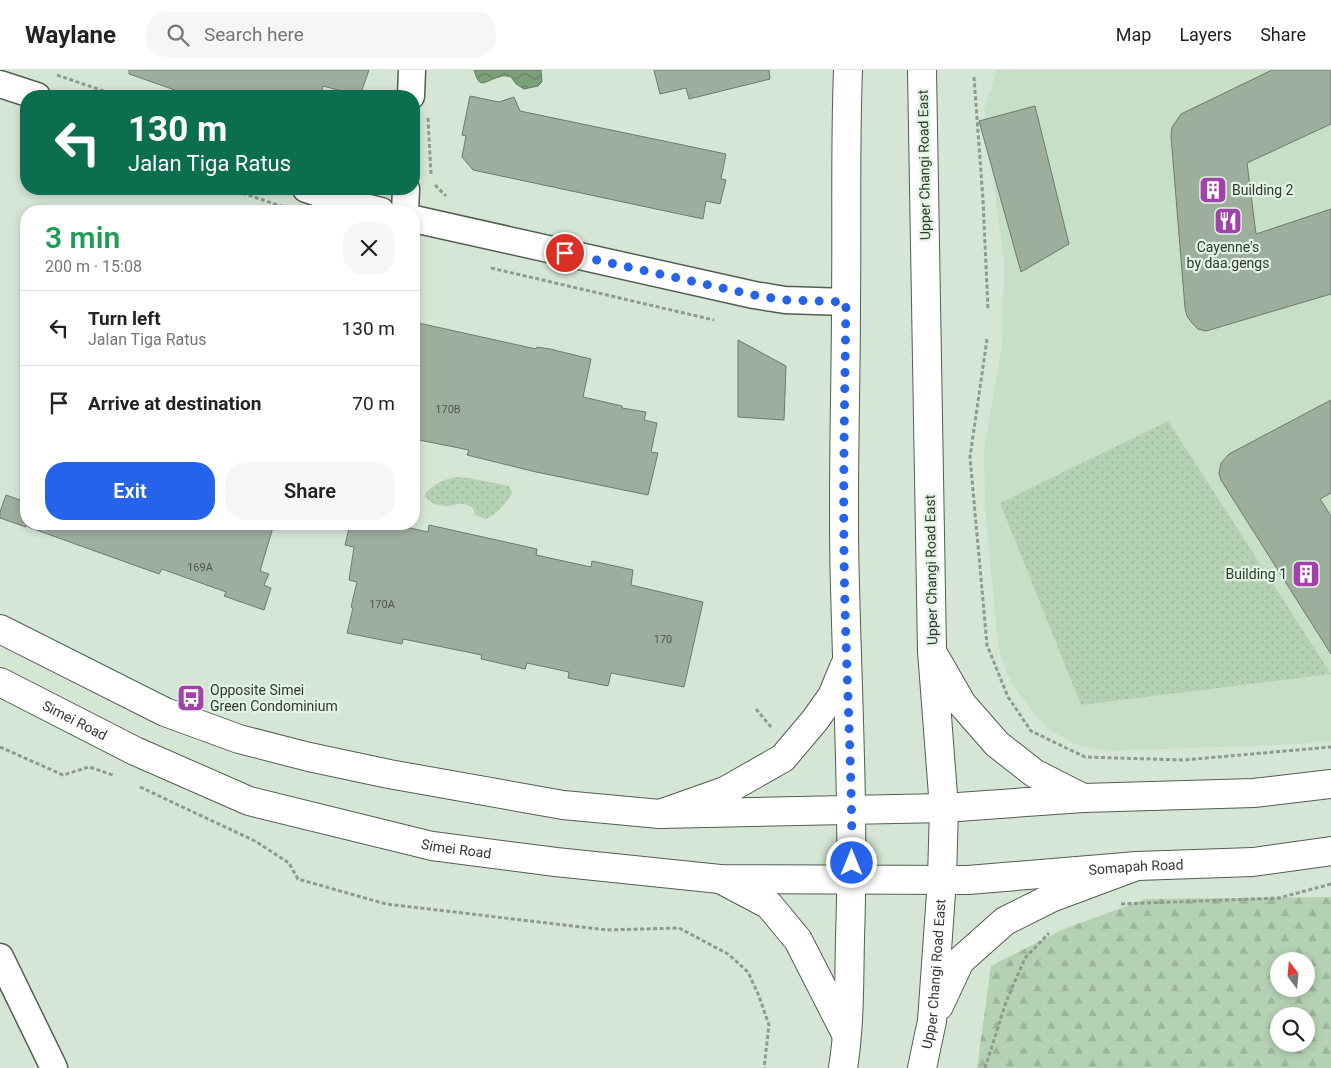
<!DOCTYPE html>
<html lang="en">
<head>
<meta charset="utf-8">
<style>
  :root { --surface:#fff; --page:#f6f6f6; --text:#222; --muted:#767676; --line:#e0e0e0; --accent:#2563eb }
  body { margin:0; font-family:Roboto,sans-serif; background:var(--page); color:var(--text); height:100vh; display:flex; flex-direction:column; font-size:19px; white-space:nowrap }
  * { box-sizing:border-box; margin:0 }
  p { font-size:16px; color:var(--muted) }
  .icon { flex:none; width:28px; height:28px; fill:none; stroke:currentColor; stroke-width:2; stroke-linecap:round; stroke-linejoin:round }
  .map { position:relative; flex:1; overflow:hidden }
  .drawer { position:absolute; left:20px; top:135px; width:400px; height:325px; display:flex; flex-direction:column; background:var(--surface); border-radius:20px; box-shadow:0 2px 8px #0003 }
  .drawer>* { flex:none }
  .banner { position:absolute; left:20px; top:20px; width:400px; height:105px; border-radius:20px; box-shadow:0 2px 8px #0003; background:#0b6e4f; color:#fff; overflow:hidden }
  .needle { width:32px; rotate:344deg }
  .buttons { position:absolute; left:1270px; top:882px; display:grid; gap:10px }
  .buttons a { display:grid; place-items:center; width:45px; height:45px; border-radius:50%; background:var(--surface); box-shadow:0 2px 8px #0003; font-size:25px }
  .pin { position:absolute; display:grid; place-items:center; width:42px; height:42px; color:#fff; margin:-21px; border:2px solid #fff; border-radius:50%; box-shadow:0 1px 5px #0007 }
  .me { position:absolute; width:55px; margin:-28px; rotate:0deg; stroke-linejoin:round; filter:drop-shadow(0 0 4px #0008) }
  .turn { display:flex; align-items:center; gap:18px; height:105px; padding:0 25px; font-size:22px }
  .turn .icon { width:65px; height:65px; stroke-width:2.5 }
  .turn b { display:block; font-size:35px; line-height:42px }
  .round { display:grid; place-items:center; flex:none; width:52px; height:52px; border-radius:20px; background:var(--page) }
  .head { display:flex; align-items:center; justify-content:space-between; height:85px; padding:0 25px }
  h1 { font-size:30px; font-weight:600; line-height:38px; color:#1e9e55 }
  .cta { display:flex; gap:10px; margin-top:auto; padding:10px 25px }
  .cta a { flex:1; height:58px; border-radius:20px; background:var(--accent); color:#fff; font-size:20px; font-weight:600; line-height:58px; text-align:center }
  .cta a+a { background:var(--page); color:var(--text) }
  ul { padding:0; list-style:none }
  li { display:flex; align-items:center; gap:15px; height:75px; padding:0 25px; border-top:1px solid var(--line) }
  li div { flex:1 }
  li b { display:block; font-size:19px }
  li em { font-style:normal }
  header { display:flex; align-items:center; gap:30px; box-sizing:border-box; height:70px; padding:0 25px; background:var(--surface); border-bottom:1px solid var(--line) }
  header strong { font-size:24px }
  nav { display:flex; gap:28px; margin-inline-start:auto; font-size:18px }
  .search { width:350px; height:45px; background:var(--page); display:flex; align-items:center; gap:12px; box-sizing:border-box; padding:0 18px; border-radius:20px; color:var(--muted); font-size:19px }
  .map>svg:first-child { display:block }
  .built { fill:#c8dfc7 }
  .forest { fill:url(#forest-firs); fill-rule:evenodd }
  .park { fill:url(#park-dots) }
  .water { fill:url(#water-waves); stroke:#648064 }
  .building { fill:#9eae9d; stroke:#6c7b6b }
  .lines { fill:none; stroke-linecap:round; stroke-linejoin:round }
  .street-casing { stroke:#515f50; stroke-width:29 }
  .secondary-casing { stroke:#515f50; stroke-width:30 }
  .primary-casing { stroke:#515f50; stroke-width:30 }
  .path { stroke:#8e9a8e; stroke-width:3; stroke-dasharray:4 2.5; stroke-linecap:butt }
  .street { stroke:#fff; stroke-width:26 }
  .secondary { stroke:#fff; stroke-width:28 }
  .primary { stroke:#fff; stroke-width:28 }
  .route { stroke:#2563eb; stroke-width:9; stroke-dasharray:0 16.2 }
  .labels { text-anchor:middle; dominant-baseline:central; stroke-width:4.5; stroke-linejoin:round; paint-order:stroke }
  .number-label { font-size:11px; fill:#4d564d }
  .street-label { font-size:14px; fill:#323932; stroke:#e2f4e2 }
  .poi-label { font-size:14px; fill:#323932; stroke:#e2f4e2; text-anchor:start }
</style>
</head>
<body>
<header>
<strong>Waylane</strong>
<div class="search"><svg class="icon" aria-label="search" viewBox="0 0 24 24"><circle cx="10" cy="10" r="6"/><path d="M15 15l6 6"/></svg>Search here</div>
<nav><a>Map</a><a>Layers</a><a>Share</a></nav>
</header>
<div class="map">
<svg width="1331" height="998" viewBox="0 0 1331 998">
  <defs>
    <pattern id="forest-firs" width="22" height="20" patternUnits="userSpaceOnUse" patternTransform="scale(1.25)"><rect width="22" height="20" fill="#b4d1b3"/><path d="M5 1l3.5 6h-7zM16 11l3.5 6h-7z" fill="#9bb49a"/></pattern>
    <pattern id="park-dots" width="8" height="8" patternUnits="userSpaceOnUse" patternTransform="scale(1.25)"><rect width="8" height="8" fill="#b4d1b3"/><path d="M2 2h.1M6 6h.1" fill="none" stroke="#9bb49a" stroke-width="1.8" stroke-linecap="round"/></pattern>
    <pattern id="water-waves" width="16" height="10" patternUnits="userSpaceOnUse" patternTransform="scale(1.25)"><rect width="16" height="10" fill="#7a9f79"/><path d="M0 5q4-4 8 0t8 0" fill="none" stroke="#658364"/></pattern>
  </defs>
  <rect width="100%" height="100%" fill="#d5e6d5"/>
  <path class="built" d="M997,0H1331V671L1295,674L1111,681L1074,674L1047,658L1033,642L1011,612L1004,596L998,574L985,438L984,379L1002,276L1004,191L984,40Z"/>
  <path class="forest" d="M1331,827V998H977L991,896L1064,859L1146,829ZM1279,891H1306V919H1279ZM1279,946H1306V974H1279Z"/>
  <path class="park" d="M1168,351L1331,604L1081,635L1000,433Z
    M457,407L469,408L509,416L512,423C505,435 499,442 486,449L475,445L473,438C470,436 466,434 461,434C457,433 453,436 449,436C439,436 428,434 425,424C433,414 445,409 457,407Z"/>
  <path class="water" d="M474,0H541L542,12L538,16L524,19L516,14L511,7C507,6 503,5 499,7C484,11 480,21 474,0Z"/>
  <path class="building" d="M129,0H369L360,26L323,16L320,26H192L129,4Z
    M654,0H769L770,9L689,29L686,18L660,24Z
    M1272,0H1331V54L1247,93L1256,164L1331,139V224L1206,261L1198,259L1192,253L1187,246L1185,238L1171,66L1172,57L1181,44Z
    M470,26L499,32L514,27L520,41L726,84L721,109L726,110L720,134L706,131L703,149L473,100L462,87L466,66L462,65Z
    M1035,36L1069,174L1021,202L979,51Z
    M414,252L536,279L537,277L550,279L591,289L583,327L622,336V338L646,342L644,350L657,353L651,382L658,383L648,425L536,402L467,385L469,380L414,369Z
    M738,270L786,296L784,350L738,347Z
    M1331,330V423L1320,429L1331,446V584L1221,410L1219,404L1221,393L1229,384Z
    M6,425L26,432V457L0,448V442Z
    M28,454H274L260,501L269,504L264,515L271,518L264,540L224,526L226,522L162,499L159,504L28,457Z
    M350,454H392L428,462L429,455L537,479L536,485L591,497L592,491L633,500L631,515L703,532L684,617L611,603L608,616L568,608L569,602L527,593L525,599L481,589L482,585L403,569L402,574L347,563L353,538L351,537L357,512L349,510L354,477L345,475Z"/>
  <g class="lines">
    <defs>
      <path id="street" d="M0,14L37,26
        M411,26L412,0
        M306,119L348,133L381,141
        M405,141L406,119
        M414,149L754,225L785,230L846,232
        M0,887L54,998"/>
      <g id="secondary">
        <path d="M0,559L165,642L239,669L309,687L389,704L563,735L660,744L944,738L1083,728L1254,723L1331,714"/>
        <path id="s1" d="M0,612L135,681L249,731L432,776L556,792L720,809L968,810L1137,796L1253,792L1331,781"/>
      </g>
      <g id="primary">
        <path d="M935,587L962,634L997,674L1034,703L1083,728"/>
        <path d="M660,744L725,721L783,688L815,650L832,626L844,597"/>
        <path d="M720,809L769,835L798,870L846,964"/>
        <path d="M939,936L960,891L1005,851L1051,828L1137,796"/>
        <path d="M843,998C850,955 849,911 850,868C854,751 848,634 845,517C842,421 846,326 846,231C847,154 845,77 848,0"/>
        <path id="s2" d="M922,998L932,951L942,809L944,738L932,581L922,0"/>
      </g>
    </defs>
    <use href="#street" class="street-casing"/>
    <use href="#secondary" class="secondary-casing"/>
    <use href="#primary" class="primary-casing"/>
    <path class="path" d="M57,5L118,26
      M974,7L983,130L988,239
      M428,48L431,104
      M435,115L446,126
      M230,119L284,137
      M491,198L714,250
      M987,269L970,387L987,575L1008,627L1031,661L1085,687L1184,690L1331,677
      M756,639L771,657
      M0,677L63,705L89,697L113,705
      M140,717L255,771L289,793L298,809L386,834L607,860L679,858L728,884L748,902L759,926L769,955L764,998
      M1121,834L1279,828L1331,814
      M985,998L1006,932L1025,888L1049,863"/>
    <use href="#street" class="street"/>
    <use href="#secondary" class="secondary"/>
    <use href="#primary" class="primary"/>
  </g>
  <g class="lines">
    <path class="route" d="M565,183L754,225L785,230L846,232C845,316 843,399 844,482C845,586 852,689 852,793"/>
  </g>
  <defs>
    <symbol id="building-square" viewBox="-11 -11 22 22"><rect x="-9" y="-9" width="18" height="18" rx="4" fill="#a142ab" stroke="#e2f4e2"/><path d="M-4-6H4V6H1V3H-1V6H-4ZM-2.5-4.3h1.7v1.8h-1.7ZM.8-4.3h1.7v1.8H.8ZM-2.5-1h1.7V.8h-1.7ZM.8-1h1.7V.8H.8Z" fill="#fff"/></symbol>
    <symbol id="restaurant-square" viewBox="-11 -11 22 22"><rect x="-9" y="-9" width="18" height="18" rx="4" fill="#a142ab" stroke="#e2f4e2"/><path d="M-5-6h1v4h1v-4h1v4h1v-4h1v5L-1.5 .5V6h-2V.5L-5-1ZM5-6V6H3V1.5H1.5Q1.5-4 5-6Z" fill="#fff"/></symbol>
    <symbol id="bus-square" viewBox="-11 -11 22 22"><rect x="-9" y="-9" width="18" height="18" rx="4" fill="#a142ab" stroke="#e2f4e2"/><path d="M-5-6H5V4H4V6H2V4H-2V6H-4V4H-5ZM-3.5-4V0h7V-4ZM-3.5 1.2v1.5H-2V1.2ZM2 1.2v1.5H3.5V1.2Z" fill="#fff"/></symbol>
  </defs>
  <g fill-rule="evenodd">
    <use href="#building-square" x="1197" y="104" width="32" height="32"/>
    <use href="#restaurant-square" x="1212" y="135" width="32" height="32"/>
    <use href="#building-square" x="1290" y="488" width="32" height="32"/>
    <use href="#bus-square" x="175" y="612" width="32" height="32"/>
  </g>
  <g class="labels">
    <g class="number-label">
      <text x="448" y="339">170B</text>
      <text x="200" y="497">169A</text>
      <text x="382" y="534">170A</text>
      <text x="663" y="569">170</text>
    </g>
    <g class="street-label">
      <text transform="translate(924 95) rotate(-91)">Upper Changi Road East</text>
      <text transform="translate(931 500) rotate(-91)">Upper Changi Road East</text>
      <text stroke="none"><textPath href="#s1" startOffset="84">Simei Road</textPath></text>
      <text stroke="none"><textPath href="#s1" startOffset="489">Simei Road</textPath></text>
      <text stroke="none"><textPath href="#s1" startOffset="1171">Somapah Road</textPath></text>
      <text stroke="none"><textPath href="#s2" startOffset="95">Upper Changi Road East</textPath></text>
    </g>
    <g class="poi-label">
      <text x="1232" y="120">Building 2</text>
      <text x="1228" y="177" text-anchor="middle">Cayenne's<tspan x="1228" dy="16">by daa.gengs</tspan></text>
      <text x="1287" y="504" text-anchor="end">Building 1</text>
      <text x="210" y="620">Opposite Simei<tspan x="210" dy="16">Green Condominium</tspan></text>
    </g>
  </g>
</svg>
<div class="buttons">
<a><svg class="needle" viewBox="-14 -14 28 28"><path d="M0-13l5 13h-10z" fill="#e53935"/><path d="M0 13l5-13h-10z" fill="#767676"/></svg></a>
<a><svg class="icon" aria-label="search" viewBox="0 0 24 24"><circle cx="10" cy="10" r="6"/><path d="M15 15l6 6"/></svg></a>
</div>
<div class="pin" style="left:565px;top:183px;background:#d93025"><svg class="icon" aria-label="arrive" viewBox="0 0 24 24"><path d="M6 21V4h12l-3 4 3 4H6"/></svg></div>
<svg class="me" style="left:852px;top:793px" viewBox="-20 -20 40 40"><circle r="17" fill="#2563eb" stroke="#fff" stroke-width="3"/><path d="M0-11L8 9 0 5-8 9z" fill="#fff"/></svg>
<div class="banner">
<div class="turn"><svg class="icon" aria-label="left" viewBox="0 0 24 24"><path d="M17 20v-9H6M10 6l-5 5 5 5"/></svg><div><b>130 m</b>Jalan Tiga Ratus</div></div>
</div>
<section class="drawer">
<div class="head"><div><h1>3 min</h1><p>200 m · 15:08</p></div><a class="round"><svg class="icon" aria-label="close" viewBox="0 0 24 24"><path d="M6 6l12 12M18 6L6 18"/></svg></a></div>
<ul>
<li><svg class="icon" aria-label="left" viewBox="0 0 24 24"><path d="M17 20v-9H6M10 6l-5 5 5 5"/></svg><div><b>Turn left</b><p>Jalan Tiga Ratus</p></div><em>130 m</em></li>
<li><svg class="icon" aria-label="arrive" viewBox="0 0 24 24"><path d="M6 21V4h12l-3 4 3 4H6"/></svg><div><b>Arrive at destination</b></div><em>70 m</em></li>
</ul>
<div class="cta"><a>Exit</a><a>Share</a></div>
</section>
</div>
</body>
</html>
